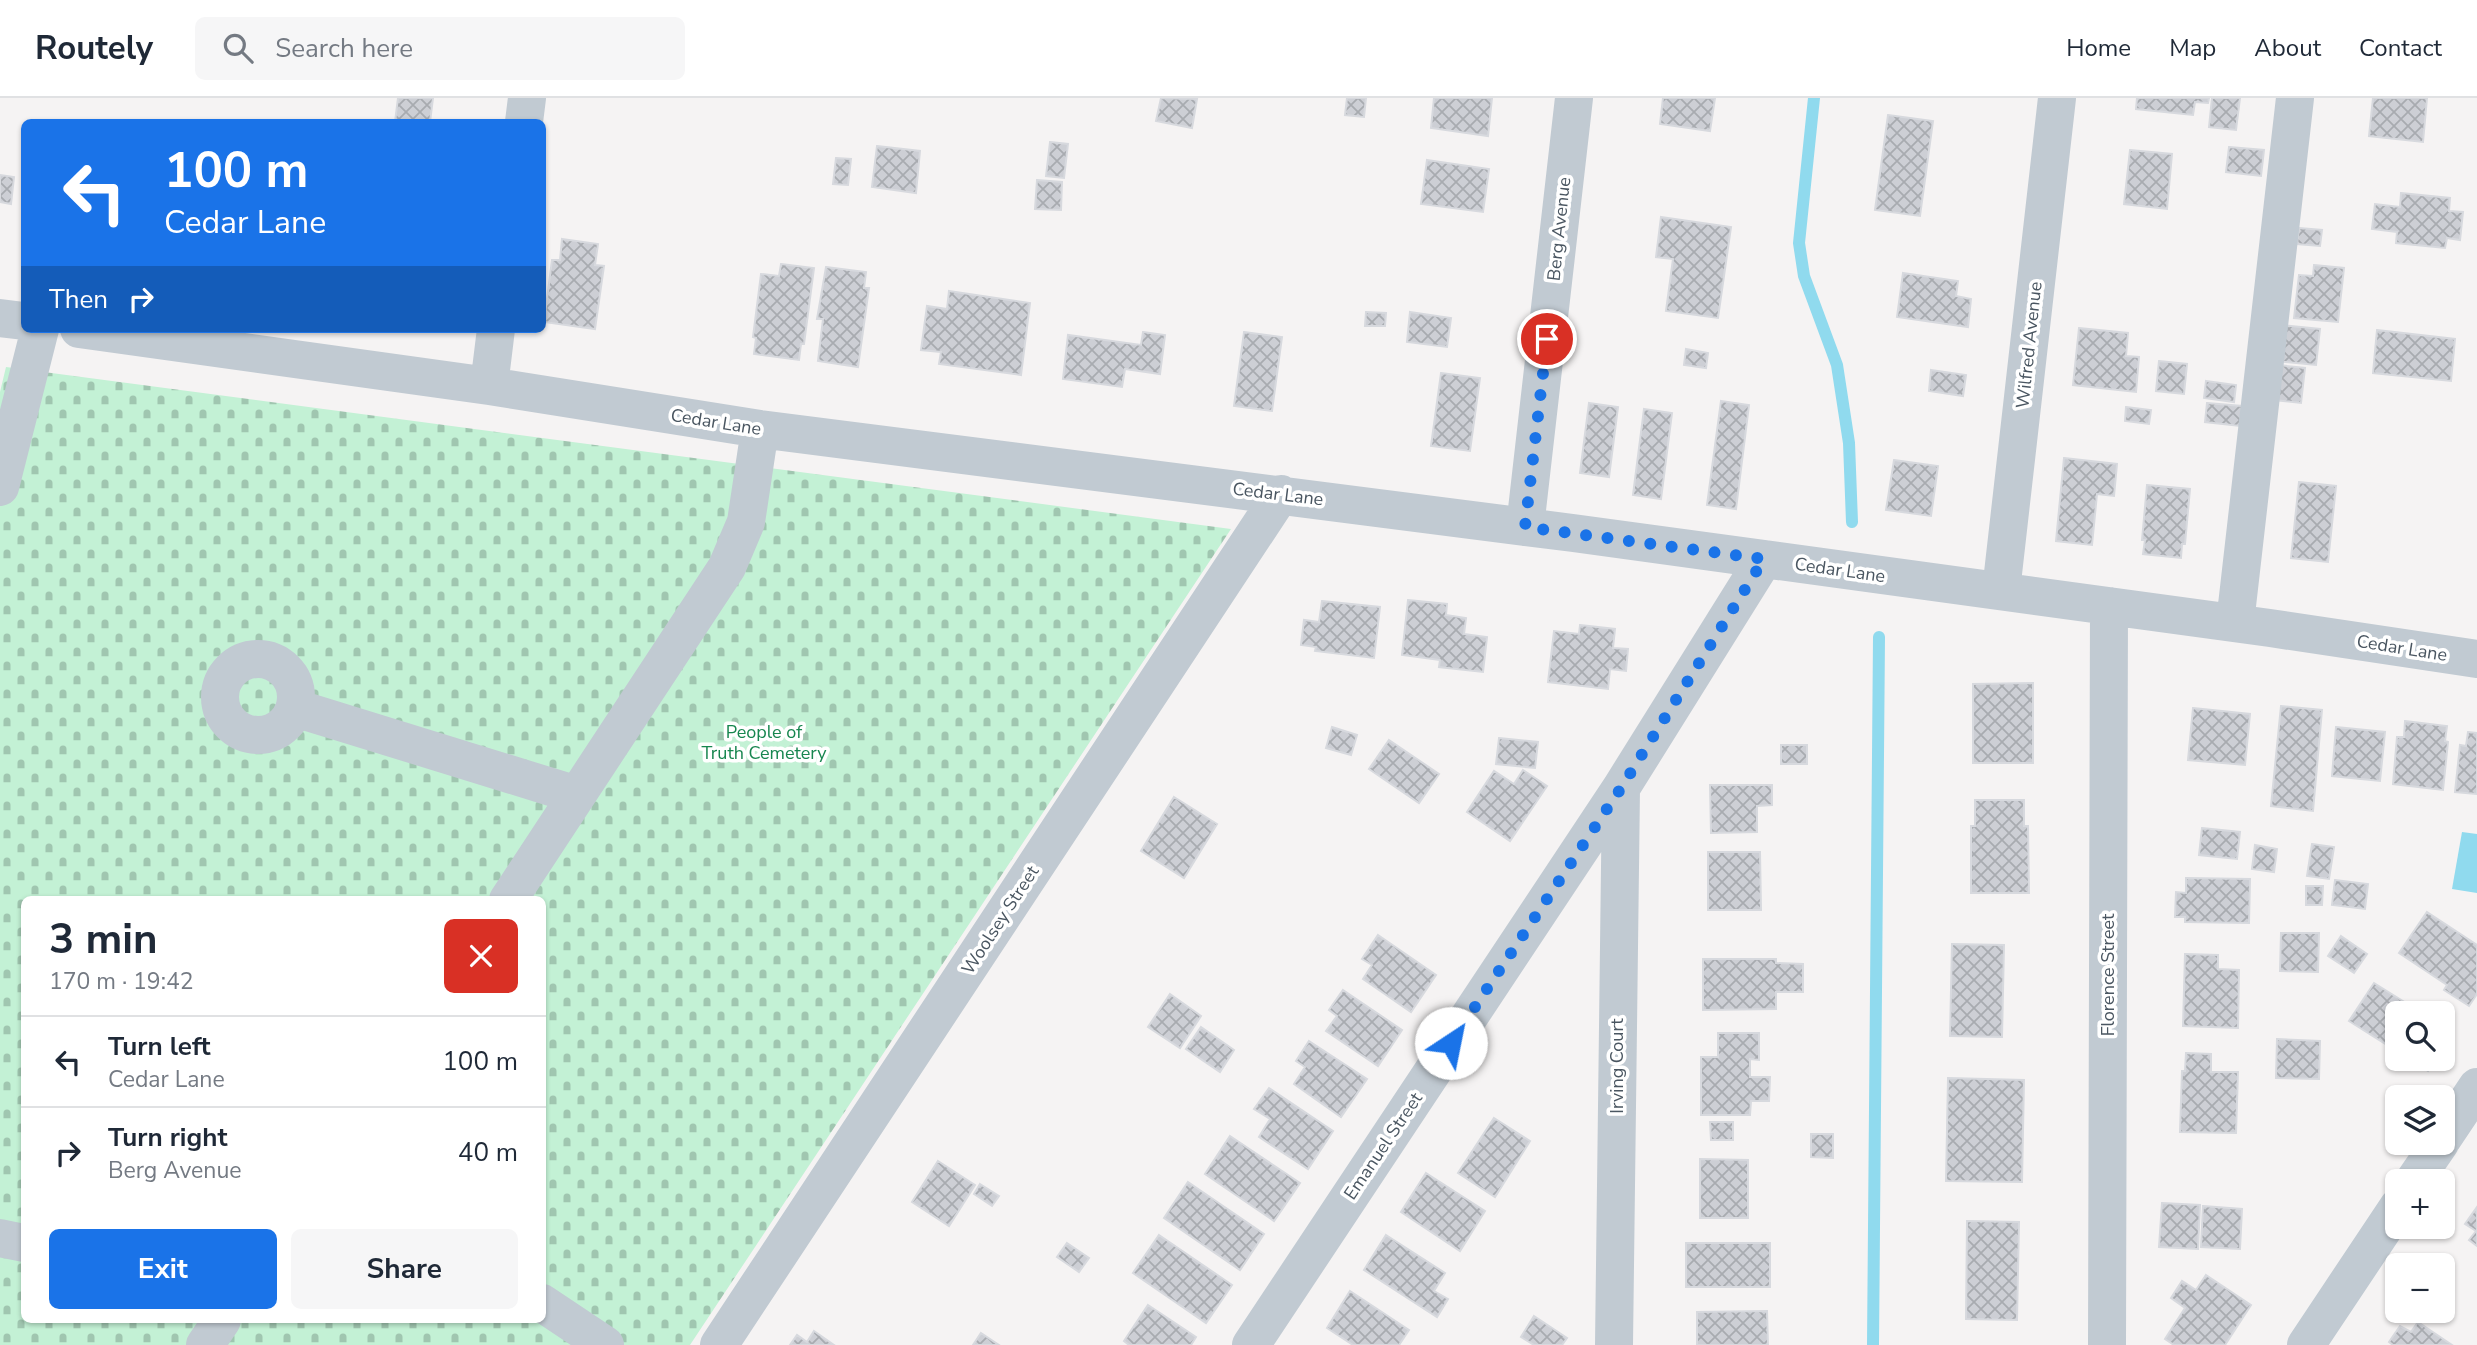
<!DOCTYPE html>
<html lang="en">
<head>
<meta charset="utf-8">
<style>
  :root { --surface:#fff; --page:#f6f6f7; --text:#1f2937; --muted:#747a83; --line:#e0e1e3; --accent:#1a73e8 }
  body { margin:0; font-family:"Nunito Sans",sans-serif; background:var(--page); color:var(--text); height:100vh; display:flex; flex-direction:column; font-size:26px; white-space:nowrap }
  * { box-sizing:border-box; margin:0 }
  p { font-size:23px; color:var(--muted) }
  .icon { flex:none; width:38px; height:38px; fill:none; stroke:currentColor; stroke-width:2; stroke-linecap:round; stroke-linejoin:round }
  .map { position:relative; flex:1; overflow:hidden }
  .details { position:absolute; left:21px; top:798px; width:525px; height:427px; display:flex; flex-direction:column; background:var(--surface); border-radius:10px; box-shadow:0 2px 5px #0004 }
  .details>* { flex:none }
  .hud { position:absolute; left:21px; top:21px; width:525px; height:214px; border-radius:10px; box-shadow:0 2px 5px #0004; background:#1a73e8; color:#fff; overflow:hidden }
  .tools { position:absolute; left:2385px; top:903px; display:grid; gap:14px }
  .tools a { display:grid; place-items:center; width:70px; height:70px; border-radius:10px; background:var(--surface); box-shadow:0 2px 5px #0004; font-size:35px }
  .pin { position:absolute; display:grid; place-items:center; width:60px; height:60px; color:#fff; margin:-30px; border:4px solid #fff; border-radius:50%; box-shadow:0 2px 7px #0007 }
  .me { position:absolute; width:77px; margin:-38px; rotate:34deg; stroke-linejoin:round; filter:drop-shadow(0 0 5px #0008) }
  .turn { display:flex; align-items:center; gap:24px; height:147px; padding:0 28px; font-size:32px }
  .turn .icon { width:91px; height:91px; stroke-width:2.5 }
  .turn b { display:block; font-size:49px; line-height:60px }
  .then { display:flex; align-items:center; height:66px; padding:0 28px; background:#0003; gap:14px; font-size:26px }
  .round { display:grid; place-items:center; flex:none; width:74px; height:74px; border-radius:10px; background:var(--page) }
  .headline { display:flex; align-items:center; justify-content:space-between; height:119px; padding:0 28px }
  h1 { font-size:42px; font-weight:700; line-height:52px }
  .primary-button { display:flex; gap:14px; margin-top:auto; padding:14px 28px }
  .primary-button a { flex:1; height:80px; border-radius:10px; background:var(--accent); color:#fff; font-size:28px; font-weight:700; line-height:80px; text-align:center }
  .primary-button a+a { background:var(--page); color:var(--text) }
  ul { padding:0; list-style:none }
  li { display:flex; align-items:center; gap:21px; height:91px; padding:0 28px; border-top:2px solid var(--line) }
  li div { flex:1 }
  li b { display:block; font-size:26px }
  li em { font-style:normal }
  header { display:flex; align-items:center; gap:42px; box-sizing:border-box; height:98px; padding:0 35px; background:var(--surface); border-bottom:2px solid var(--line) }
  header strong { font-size:33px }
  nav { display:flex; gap:38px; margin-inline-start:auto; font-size:24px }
  .search { width:490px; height:63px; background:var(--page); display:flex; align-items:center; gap:18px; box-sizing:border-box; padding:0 24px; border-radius:10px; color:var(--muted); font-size:26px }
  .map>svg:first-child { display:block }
  .cemetery { fill:url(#cemetery-stones); fill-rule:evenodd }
  .water { fill:#90daee }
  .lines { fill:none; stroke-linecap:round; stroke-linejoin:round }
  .stream { stroke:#90daee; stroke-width:12 }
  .building { fill:url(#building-cross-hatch); stroke:#d7d9de; stroke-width:2 }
  .minor { stroke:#c1cad2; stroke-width:38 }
  .route { stroke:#1a73e8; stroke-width:12; stroke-dasharray:0 21.6 }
  .labels { text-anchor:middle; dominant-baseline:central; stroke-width:7; stroke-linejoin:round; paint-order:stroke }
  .street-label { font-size:18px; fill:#4a5661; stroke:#fff }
  .park-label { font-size:18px; fill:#17864f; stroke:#fff }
</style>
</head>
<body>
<header>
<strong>Routely</strong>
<div class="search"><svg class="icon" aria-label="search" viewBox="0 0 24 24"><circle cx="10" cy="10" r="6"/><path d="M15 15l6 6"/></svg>Search here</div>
<nav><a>Home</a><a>Map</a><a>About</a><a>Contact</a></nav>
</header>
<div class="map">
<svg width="2477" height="1247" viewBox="0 0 2477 1247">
  <defs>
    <pattern id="cemetery-stones" width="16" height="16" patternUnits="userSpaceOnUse" patternTransform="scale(1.75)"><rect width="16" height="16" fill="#c3f1d5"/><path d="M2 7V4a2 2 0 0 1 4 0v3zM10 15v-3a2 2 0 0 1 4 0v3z" fill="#a0c6b0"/></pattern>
    <pattern id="building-cross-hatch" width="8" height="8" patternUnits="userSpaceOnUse" patternTransform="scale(1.75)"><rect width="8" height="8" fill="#cdcfd5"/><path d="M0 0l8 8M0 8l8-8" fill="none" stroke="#a8abb0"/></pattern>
  </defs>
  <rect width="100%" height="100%" fill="#f5f3f3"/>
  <path class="cemetery" d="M6,269L1231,431L690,1247H0V294ZM24,802H542V1222H24Z"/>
  <path class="water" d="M2462,734L2477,736V795L2452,791Z"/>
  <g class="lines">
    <path class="stream" d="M1814,0L1799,145L1804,178L1837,267L1849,345L1852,424
      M1873,1247L1879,539"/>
  </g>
  <path class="building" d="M398,0H433L430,24H395Z
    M1161,0L1197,1L1192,30L1156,23Z
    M1347,0H1366L1364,19L1345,17Z
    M1434,0H1492L1488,38L1431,30Z
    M1663,0H1715L1710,33L1660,26Z
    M2137,0H2209L2208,5L2195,4L2193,17L2136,11Z
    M2212,0H2240L2236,32L2209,29Z
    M2373,0H2427L2423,44L2369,38Z
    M1888,17L1933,23L1920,118L1875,112Z
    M1050,44L1068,46L1064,80L1046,78Z
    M877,48L920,53L916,95L872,89Z
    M2229,49L2264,52L2261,78L2226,74Z
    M2130,52L2172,56L2167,111L2124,106Z
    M836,60L851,61L848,87L833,86Z
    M1427,62L1489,71L1483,114L1421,106Z
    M0,77L14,79L11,106L0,104Z
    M1037,82L1062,84L1061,112L1035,111Z
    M2401,95L2450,100L2449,113L2463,114L2460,142L2447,140L2445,150L2396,145L2397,134L2372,131L2375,106L2400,109Z
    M1661,119L1731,129L1718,220L1666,213L1673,161L1656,159Z
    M2299,130L2322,132L2320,148L2297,146Z
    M562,141L598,146L595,167L604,168L595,231L544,224L552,162H560Z
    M781,166L814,170L804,246H801L799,262L754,256L756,240L753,239L761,176L779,178Z
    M2314,167L2344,170L2338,224L2294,220L2299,177L2313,178Z
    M826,169L866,174L864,190H869L858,269L818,263L823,221H817Z
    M1903,175L1958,183L1956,198L1971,201L1968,229L1897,219Z
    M949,193L1030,205L1021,277L939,266L941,254L921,252L927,208L947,211Z
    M1366,214L1386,215L1385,228H1365Z
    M1410,214L1451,220L1447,249L1407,244Z
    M2280,227L2320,231L2316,267L2276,263Z
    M2079,230L2128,235L2126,258L2139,259L2136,294L2073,287Z
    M2377,232L2455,241L2451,283L2373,275Z
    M1143,234L1165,237L1160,276L1125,271L1122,289L1063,281L1068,237L1141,247Z
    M1244,234L1282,239L1272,313L1234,308Z
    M1686,251L1708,255L1706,270L1684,267Z
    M2159,263L2187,266L2184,296L2156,293Z
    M2278,267L2305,270L2301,305L2274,302Z
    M1931,272L1966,277L1963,298L1929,293Z
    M1441,275L1480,280L1470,353L1431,348Z
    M2206,283L2236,287L2234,304L2204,300Z
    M1721,303L1749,307L1736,411L1707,407Z
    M1589,305L1618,309L1609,379L1580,375Z
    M2207,305L2242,308L2240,328L2205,324Z
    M2126,309L2151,312L2149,326L2125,323Z
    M1644,311L1672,315L1661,401L1633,397Z
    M2064,360L2117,366L2114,398L2097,396L2092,447L2056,443Z
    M1894,362L1938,368L1931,418L1886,412Z
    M2299,384L2336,388L2328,464L2291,460Z
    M2147,387L2190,391L2185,446H2182L2181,460L2143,456L2145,442H2142Z
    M1408,502L1447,506L1446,517L1466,520L1464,536L1487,539L1483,574L1439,569L1440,562L1402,557Z
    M1322,503L1380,509L1374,560L1315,553L1316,549L1301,547L1304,522L1319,524Z
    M1580,527L1615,531L1613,550L1628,551L1626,573L1610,571L1608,591L1548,584L1554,533L1579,536Z
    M2033,585V665H1973V586Z
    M2281,608L2322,612L2313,713L2271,708Z
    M2193,610L2250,616L2245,667L2188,662Z
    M2405,623L2447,628L2445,643L2448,644L2443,692L2393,686L2397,639H2404Z
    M1332,629L1357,637L1351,657L1326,650Z
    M2336,629L2385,634L2380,683L2332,678Z
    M2468,634L2477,635V696L2455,694L2460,647L2466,648Z
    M1499,640L1538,644L1535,670L1496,666Z
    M1389,642L1439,676L1419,705L1369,671Z
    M1781,647H1807V666H1781Z
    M1523,672L1547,688L1510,743L1467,714L1494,673L1514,686Z
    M1710,687H1772V707L1757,708V734L1711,735Z
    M1174,699L1217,726L1184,780L1141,753Z
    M1975,702H2024V728H2028L2029,795H1971V728H1975Z
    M2202,730L2240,734L2237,761L2199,757Z
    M2312,746L2334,749L2329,781L2307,778Z
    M2255,747L2277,751L2274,774L2252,771Z
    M1708,754H1760L1761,812H1708Z
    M2186,780L2250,781L2249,825L2185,824V819H2175L2176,794L2186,795Z
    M2335,782L2368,786L2365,811L2332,807Z
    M2306,788H2323L2322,807H2306Z
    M2427,814L2477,847V896L2469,908L2444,892L2447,887L2399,855Z
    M2281,835H2319L2318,874L2280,873Z
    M1378,837L1436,877L1411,914L1363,881L1372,867L1362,861Z
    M2341,838L2367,856L2354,875L2328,858Z
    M1952,846L2004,847L2002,939L1950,938Z
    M2185,856L2218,857V871L2239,872L2238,930L2183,928Z
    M1703,861H1776V865L1803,866V894H1776V911L1703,912Z
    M2374,885L2422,915H2398V954L2349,923Z
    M1343,892L1402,932L1378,968L1326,933L1337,918L1329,912Z
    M1170,896L1201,918L1180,950L1148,929Z
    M1201,929L1234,952L1220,974L1186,951Z
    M1718,935H1759V962L1750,961V979H1770L1769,1003H1751L1750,1017H1701V959H1718Z
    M2277,941L2320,943L2319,981L2276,980Z
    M1309,943L1367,981L1341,1019L1294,986L1305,969L1296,963Z
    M2186,955L2211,956V974H2238L2236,1035L2180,1034L2182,973H2185Z
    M2408,961H2436L2428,973Z
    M1948,980L2024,982L2022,1084L1946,1083Z
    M1269,990L1333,1033L1308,1071L1259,1039L1270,1021L1254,1011Z
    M1494,1020L1530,1043L1495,1099L1458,1075Z
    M1710,1024H1733V1042H1711Z
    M1811,1036H1833V1060L1811,1059Z
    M1230,1038L1300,1085L1274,1123L1205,1076Z
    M1700,1061L1748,1062V1120H1700Z
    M938,1063L975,1087L949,1128L912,1104Z
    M1426,1075L1485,1113L1460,1153L1401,1114Z
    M1188,1084L1264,1136L1240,1172L1164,1120Z
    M980,1086L999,1098L992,1108L974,1096Z
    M2162,1105L2200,1107L2198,1151L2159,1149Z
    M2203,1108L2242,1111L2240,1151L2201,1149Z
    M2477,1109V1148L2469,1142L2476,1133L2465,1126Z
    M1967,1123L2019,1124L2017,1222L1966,1221Z
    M1159,1137L1232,1187L1206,1225L1133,1175Z
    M1386,1137L1445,1175L1434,1193L1448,1201L1437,1219L1364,1172Z
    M1067,1145L1089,1160L1079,1174L1057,1159Z
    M1686,1145H1770V1189H1686Z
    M2206,1177L2251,1207L2225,1247H2174L2165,1241L2185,1210L2171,1200L2182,1183L2196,1192Z
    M1350,1193L1409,1232L1399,1247H1353L1327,1230Z
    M1148,1207L1196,1239L1191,1247H1129L1124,1243Z
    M1767,1213L1768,1247H1697V1214Z
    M1534,1218L1567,1240L1562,1247H1534L1521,1239Z
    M2418,1224L2452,1247H2393L2389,1244L2400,1228L2411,1234Z
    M814,1233L834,1247H790L797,1237L807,1244Z
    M981,1235L999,1247H973Z"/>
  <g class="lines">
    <path class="minor" d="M524,24L527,0
      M0,220L24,223
      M79,231L489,288L760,331L1573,435L2270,530L2477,561
      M489,288L496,231
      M0,389L40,231
      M1525,429L1574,0
      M2001,493L2057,0
      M2235,525L2295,0
      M220 599a38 38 0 1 1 76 0a38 38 0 1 1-76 0Z
      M295,610L577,697
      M508,802L727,469L746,424L760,331
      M2443,1040L2477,989
      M2414,1083L2440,1045
      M0,1140L24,1145
      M542,1205L605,1247
      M205,1247L222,1222
      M719,1247L1281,396
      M1251,1247L1621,690L1764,461
      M1614,1247L1621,690
      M2107,1247L2109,508
      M2306,1247L2398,1109"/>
  </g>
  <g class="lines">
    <path class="route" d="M1451,945L1621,690L1764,461L1525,429L1547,241"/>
  </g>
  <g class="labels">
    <g class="street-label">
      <text transform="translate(1559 131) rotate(-84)">Berg Avenue</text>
      <text transform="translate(2029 247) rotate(-84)">Wilfred Avenue</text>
      <text transform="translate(716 324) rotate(9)">Cedar Lane</text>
      <text transform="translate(1278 396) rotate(7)">Cedar Lane</text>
      <text transform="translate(1840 472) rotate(8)">Cedar Lane</text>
      <text transform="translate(2402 550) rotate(9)">Cedar Lane</text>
      <text transform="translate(1000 822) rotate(-57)">Woolsey Street</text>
      <text transform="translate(2108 877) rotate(-90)">Florence Street</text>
      <text transform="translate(1617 968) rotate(-90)">Irving Court</text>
      <text transform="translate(1383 1048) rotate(-56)">Emanuel Street</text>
    </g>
    <g class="park-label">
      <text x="764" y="634">People of<tspan x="764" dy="21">Truth Cemetery</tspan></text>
    </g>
  </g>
</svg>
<div class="tools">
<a><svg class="icon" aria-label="search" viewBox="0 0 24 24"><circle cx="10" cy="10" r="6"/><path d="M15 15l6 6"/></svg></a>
<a><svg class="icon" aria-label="layers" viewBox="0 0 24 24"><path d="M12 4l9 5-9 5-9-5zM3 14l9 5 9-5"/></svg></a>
<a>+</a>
<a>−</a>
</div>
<div class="pin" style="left:1547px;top:241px;background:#d93025"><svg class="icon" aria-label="arrive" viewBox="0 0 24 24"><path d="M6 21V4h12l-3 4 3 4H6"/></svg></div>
<svg class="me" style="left:1451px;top:945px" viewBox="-20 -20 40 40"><circle r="19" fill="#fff"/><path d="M0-13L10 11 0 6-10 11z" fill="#1a73e8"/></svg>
<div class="hud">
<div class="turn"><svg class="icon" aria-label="left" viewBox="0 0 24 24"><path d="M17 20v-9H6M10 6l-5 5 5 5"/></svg><div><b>100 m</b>Cedar Lane</div></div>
<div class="then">Then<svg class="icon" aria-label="right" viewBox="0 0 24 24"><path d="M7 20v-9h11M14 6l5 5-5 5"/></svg></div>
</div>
<section class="details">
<div class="headline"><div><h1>3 min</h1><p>170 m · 19:42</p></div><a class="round" style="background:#d93025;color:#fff"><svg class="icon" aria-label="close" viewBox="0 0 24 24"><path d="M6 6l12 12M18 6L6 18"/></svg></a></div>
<ul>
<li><svg class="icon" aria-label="left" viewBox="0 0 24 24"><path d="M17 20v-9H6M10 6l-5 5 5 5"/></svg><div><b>Turn left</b><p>Cedar Lane</p></div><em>100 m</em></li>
<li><svg class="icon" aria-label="right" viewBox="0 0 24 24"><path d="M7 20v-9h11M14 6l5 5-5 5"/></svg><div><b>Turn right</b><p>Berg Avenue</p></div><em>40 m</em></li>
</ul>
<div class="primary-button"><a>Exit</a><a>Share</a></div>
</section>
</div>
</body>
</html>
